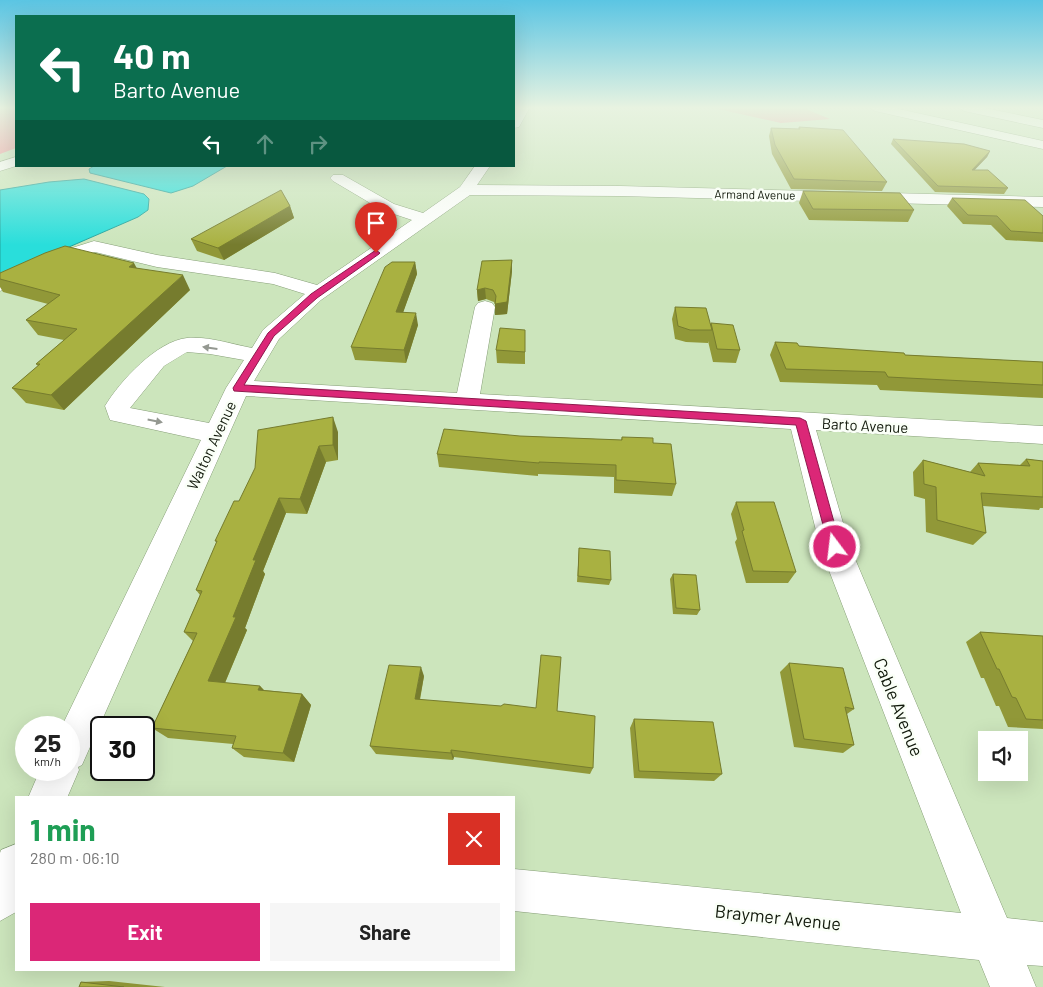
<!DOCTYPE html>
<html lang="en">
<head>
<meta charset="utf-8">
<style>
  :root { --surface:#fff; --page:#f6f6f6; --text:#222; --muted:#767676; --accent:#db2777 }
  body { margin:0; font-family:Barlow,sans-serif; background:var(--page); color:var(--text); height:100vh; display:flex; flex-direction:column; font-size:19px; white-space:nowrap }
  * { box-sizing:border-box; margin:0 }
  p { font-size:16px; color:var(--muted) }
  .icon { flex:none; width:28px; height:28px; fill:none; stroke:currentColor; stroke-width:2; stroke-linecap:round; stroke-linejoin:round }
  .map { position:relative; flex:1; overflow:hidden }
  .panel { position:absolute; left:15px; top:796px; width:500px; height:175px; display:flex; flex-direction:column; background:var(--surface); border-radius:0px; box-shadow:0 5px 20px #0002 }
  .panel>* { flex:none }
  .top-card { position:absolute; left:15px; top:15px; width:500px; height:152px; border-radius:0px; box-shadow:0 5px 20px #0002; background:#0b6e4f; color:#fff; overflow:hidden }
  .controls { position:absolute; left:978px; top:731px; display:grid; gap:10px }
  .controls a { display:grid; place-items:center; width:50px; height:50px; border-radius:0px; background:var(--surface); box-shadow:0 5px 20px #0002; font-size:25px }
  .speed { position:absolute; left:15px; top:716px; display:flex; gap:10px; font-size:25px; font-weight:700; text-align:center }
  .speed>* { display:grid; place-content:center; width:65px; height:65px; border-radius:50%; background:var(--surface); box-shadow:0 5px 20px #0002; line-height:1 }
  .speed small { font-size:12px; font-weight:400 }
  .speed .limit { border:2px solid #111; border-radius:8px; background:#fff; color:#111 }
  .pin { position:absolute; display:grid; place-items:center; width:42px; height:42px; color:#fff; margin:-51px -21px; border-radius:50% 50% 50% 0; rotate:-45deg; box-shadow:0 0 5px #0007 }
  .pin .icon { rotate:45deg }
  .me { position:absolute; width:55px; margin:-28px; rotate:345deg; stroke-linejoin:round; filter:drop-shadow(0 0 4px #0008) }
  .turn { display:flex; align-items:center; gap:18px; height:105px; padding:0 15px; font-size:22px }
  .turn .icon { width:65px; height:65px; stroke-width:2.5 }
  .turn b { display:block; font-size:35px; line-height:42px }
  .lanes { display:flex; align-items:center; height:48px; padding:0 15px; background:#0003; justify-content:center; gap:25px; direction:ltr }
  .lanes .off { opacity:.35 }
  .round { display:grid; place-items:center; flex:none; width:52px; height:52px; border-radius:0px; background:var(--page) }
  .head { display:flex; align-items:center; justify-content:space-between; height:85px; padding:0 15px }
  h1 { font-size:30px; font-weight:700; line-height:38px; color:#1e9e55 }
  .primary-button { display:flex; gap:10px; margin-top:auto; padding:10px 15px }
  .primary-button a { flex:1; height:58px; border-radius:0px; background:var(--accent); color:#fff; font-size:20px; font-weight:700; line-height:58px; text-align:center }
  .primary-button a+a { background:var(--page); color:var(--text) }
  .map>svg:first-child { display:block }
  .forest { fill:#f78996 }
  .water { fill:#29dedb; stroke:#22a39d }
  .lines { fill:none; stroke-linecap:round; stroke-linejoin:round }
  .minor-casing { stroke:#869e77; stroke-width:1 }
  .highway-casing { stroke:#869e77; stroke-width:1 }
  .minor { fill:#fff; fill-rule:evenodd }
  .highway { fill:#fff; fill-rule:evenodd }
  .wall { fill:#919838 }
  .shaded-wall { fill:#767c2e }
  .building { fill:#a9b141; stroke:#767c2e }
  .oneway { fill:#949891 }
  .route { fill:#db2777; stroke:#8e194d }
  .labels { text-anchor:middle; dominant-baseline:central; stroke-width:5; stroke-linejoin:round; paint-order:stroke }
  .far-street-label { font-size:12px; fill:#11190b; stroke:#fafff7 }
  .street-label { font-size:15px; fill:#11190b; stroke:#fafff7 }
  .near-street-label { font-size:18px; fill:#11190b; stroke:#fafff7 }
</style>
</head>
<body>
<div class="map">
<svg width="1043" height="987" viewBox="0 0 1043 987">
  <rect width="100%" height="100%" fill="#cce5bc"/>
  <path class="forest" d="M0,107H16V148L0,154Z
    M709,107H801L830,119L781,123Z"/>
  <path class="water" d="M94,166H227L193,186L171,193L90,173L89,169Z
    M84,179L144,194L149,199L148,210L138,217L0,277V190L49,182Z"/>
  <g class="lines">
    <defs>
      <path id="minor" d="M518,107H530L519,127L514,128V114Z
        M16,157V166L0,171V162Z
        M475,166H490L477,185L620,186L1043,197V207L620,196L470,195L321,300L279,339L254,381L457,393L475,307L478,303L485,301L492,303L495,307L480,394L1043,426V444L816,430L850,547L1007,918L1043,922V966L1027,965L1036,987H990L979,960L514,911V869L961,913L820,547L791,429L246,396L82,765L78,767L79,770L67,798H28L40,770H69V728H61L201,440L110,420L105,406C120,381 157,341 187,338C208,336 231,344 252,348L263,330L305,294L273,284L157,267L95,252L54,266L0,291V278L40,258L94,241L157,255L275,273L317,285L412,220L382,210L333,181L330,178L333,175H343L394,204L423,213L460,187ZM187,352L210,354L244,360L226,388L209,423L130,408L164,366Z
        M16,844V912L0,921V853L1,850Z"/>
      <path id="highway" d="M869,107H890L1043,141V149L875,111Z
        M958,107H980L1043,120V128L964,111Z"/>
    </defs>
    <use href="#minor" class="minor-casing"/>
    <use href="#highway" class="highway-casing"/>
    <use href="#minor" class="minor"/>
    <use href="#highway" class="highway"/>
  </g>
  <path class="wall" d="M799,127L887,182L882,191L791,189L772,154L769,136L771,128L798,129Z
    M893,139L990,151L987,157L974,170L1008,188L1004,194L935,192L891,144Z
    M803,191L914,210L908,222L809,220L799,203Z
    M952,198L1043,216V242L1006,240L991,225L963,224L947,206Z
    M290,206L294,218L224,260L197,251L191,239Z
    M512,260V271L507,314L495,315V304L494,302L486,299L478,301L477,290Z
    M415,262L417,274L403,312L418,325L406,363L355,360L351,347Z
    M137,268L190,290L64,410L26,403L12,388L38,366L36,364L64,340L38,335L26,320L48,304L3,292L0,287V273Z
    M675,307L710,325L711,323L740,350L736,363L713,362L708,341V343L686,342L675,339L672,319Z
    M525,330V364L497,363L496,350Z
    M775,342L799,346L905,355L1043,362V398L880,390L877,385L780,382L770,355Z
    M338,432V460L326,462L307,514L286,513L263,571L265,574L245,628L247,630L225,683L260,686L264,690L302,694L311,705L294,762L244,757L232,748L233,744L168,738L152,728L193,641L184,632L200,595L196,590L217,542L215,541L239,501Z
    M520,436L621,440L622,437L653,443L676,484L672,496L614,493V477L538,474V476L439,467L437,454Z
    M1026,459L1043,461V508H1040L1039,510L983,506L986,533L973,545L926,532L925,499L914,496L913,472L923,460L970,472L978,463L1020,465Z
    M736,502L796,572L788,583H746L735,542L737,539L731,514Z
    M579,548L611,580L609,585L577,582Z
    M673,574L700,610L697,615L673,614L670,579Z
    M980,632L1043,636V729L1008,727L999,706H996L984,678H981L966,642Z
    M789,663L854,709L847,714L854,745L843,753L794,747L780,672Z
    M424,676L420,700L557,711L593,768L590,774L454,757L453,760L376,754L370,746Z
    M634,719L722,774L714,781L634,778L630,728Z
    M109,981L165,987H79L81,982Z"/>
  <path class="shaded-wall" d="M990,151L987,157L969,176L972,170Z
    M290,206L294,218L224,260L218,248Z
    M512,260V271L507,314L495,315V304Z
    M415,262L417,274L399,324L396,312Z
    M134,263L142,278L129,267Z
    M183,275L190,290L64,410L51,395Z
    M485,288L486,299L478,301L477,290Z
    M416,313L418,325L406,363L404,350Z
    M333,417L338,432V460L333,445Z
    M319,446L326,462L307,514L300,499Z
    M279,498L286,513L263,571L265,574L245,628L247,630L221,692L208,681L233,617L253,560Z
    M421,667L424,676L418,708L415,699Z
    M260,686L270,697L258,690Z
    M302,694L311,705L294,762L283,753Z
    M451,750L454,757L453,760L451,753Z"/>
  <path class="building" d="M799,127L843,130L887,182L794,179L775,145L771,128L800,129Z
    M893,139L964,144L990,151L972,170H988L1008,188L938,186Z
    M281,190L290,206L218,248L191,239Z
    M803,191L900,193L914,210L813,209Z
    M952,198L1025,200L1043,216V233L1011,231L997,216L968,215Z
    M65,246L134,263L129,267L183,275L51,395L12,388L40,364H36L77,329L26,320L60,295L0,279V273L45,253Z
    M512,260L507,302L495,304L496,296L493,290L485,288L477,290L482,261Z
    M392,262H415L396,312L416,313L404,350L351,347L385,267Z
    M675,307L706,308L712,330H690L678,326Z
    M711,323L733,325L740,350L717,349Z
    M500,328L525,330V352L496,350Z
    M775,342L797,343L799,346L904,353L905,355L1043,362V385L888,377L885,372L786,369Z
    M333,417V445L319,446L300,499L279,498L253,560H256L233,617H236L208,681L260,686L258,690L302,694L283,753L232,748L236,736L152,728L197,633L184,632L202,591L196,590L217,541H215L234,501H239L255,468L258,430Z
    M444,429L520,436L622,440V437L653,438V443L671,444L676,484L616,480V465L539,462V463L437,454Z
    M1026,459L1043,461V497L981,493L986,533L937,520L936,487L924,484L923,460L985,476L978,463L1030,466Z
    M736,502H774L796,572L753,571L742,531L744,530Z
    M579,548L610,551L611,580L578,576Z
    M673,574L696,575L700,610L676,608Z
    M980,632L1043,636V720L1026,719L1016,698L1012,697L999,669H997Z
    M541,655L561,657L557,711L595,716L593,768L451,750V753L370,746L389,665L421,667L415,699L501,706L504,704L536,708Z
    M789,663L843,668L854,709L845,707L854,745L804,739Z
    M634,719L713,722L722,774L639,771Z
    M81,982L124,987H79Z"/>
  <defs><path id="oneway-solid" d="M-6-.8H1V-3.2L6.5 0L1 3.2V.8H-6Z" transform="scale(1.25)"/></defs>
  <g class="oneway">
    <use href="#oneway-solid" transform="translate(210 348) rotate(-172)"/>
    <use href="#oneway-solid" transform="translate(155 421) rotate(11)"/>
  </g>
  <linearGradient id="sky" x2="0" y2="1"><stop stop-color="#5bc5e3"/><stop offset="0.44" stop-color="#e8f3e1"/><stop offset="1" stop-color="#e8f3e1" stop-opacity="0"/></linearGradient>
  <rect width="1043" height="245" fill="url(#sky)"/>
  <path class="route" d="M376,250L380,253L379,254L317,298L274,336L244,385L800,418L806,421L841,547L839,550H831L829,547L796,425L234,391L233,388L268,333L311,294Z"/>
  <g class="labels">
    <g class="far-street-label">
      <text transform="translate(755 194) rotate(1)">Armand Avenue</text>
    </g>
    <g class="street-label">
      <text transform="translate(865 425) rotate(3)">Barto Avenue</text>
      <text transform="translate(211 445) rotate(-65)">Walton Avenue</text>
    </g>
    <g class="near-street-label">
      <text transform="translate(899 707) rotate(68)">Cable Avenue</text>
      <text transform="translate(778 917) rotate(6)">Braymer Avenue</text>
    </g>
  </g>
</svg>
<div class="controls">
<a><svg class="icon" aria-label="sound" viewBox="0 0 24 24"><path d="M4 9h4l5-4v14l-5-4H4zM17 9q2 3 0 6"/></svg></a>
</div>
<div class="speed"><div>25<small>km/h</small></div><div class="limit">30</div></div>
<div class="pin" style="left:376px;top:253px;background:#d93025"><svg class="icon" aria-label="arrive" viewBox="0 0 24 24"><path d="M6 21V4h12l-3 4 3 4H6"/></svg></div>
<svg class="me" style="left:835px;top:547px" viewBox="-20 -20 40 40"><circle r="17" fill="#db2777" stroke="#fff" stroke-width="3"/><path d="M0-11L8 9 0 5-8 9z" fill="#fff"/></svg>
<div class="top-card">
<div class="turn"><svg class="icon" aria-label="left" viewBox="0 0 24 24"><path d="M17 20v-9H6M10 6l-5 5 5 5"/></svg><div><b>40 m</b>Barto Avenue</div></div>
<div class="lanes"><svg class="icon" aria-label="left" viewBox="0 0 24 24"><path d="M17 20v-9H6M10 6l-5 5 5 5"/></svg><svg class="icon off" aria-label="ahead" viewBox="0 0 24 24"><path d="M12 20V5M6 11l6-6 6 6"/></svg><svg class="icon off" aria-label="right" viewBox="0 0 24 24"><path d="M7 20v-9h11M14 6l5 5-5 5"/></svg></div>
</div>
<section class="panel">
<div class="head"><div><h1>1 min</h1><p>280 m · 06:10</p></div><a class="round" style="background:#d93025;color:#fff"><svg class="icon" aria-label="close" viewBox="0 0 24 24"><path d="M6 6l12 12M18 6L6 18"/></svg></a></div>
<div class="primary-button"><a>Exit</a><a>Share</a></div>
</section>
</div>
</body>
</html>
